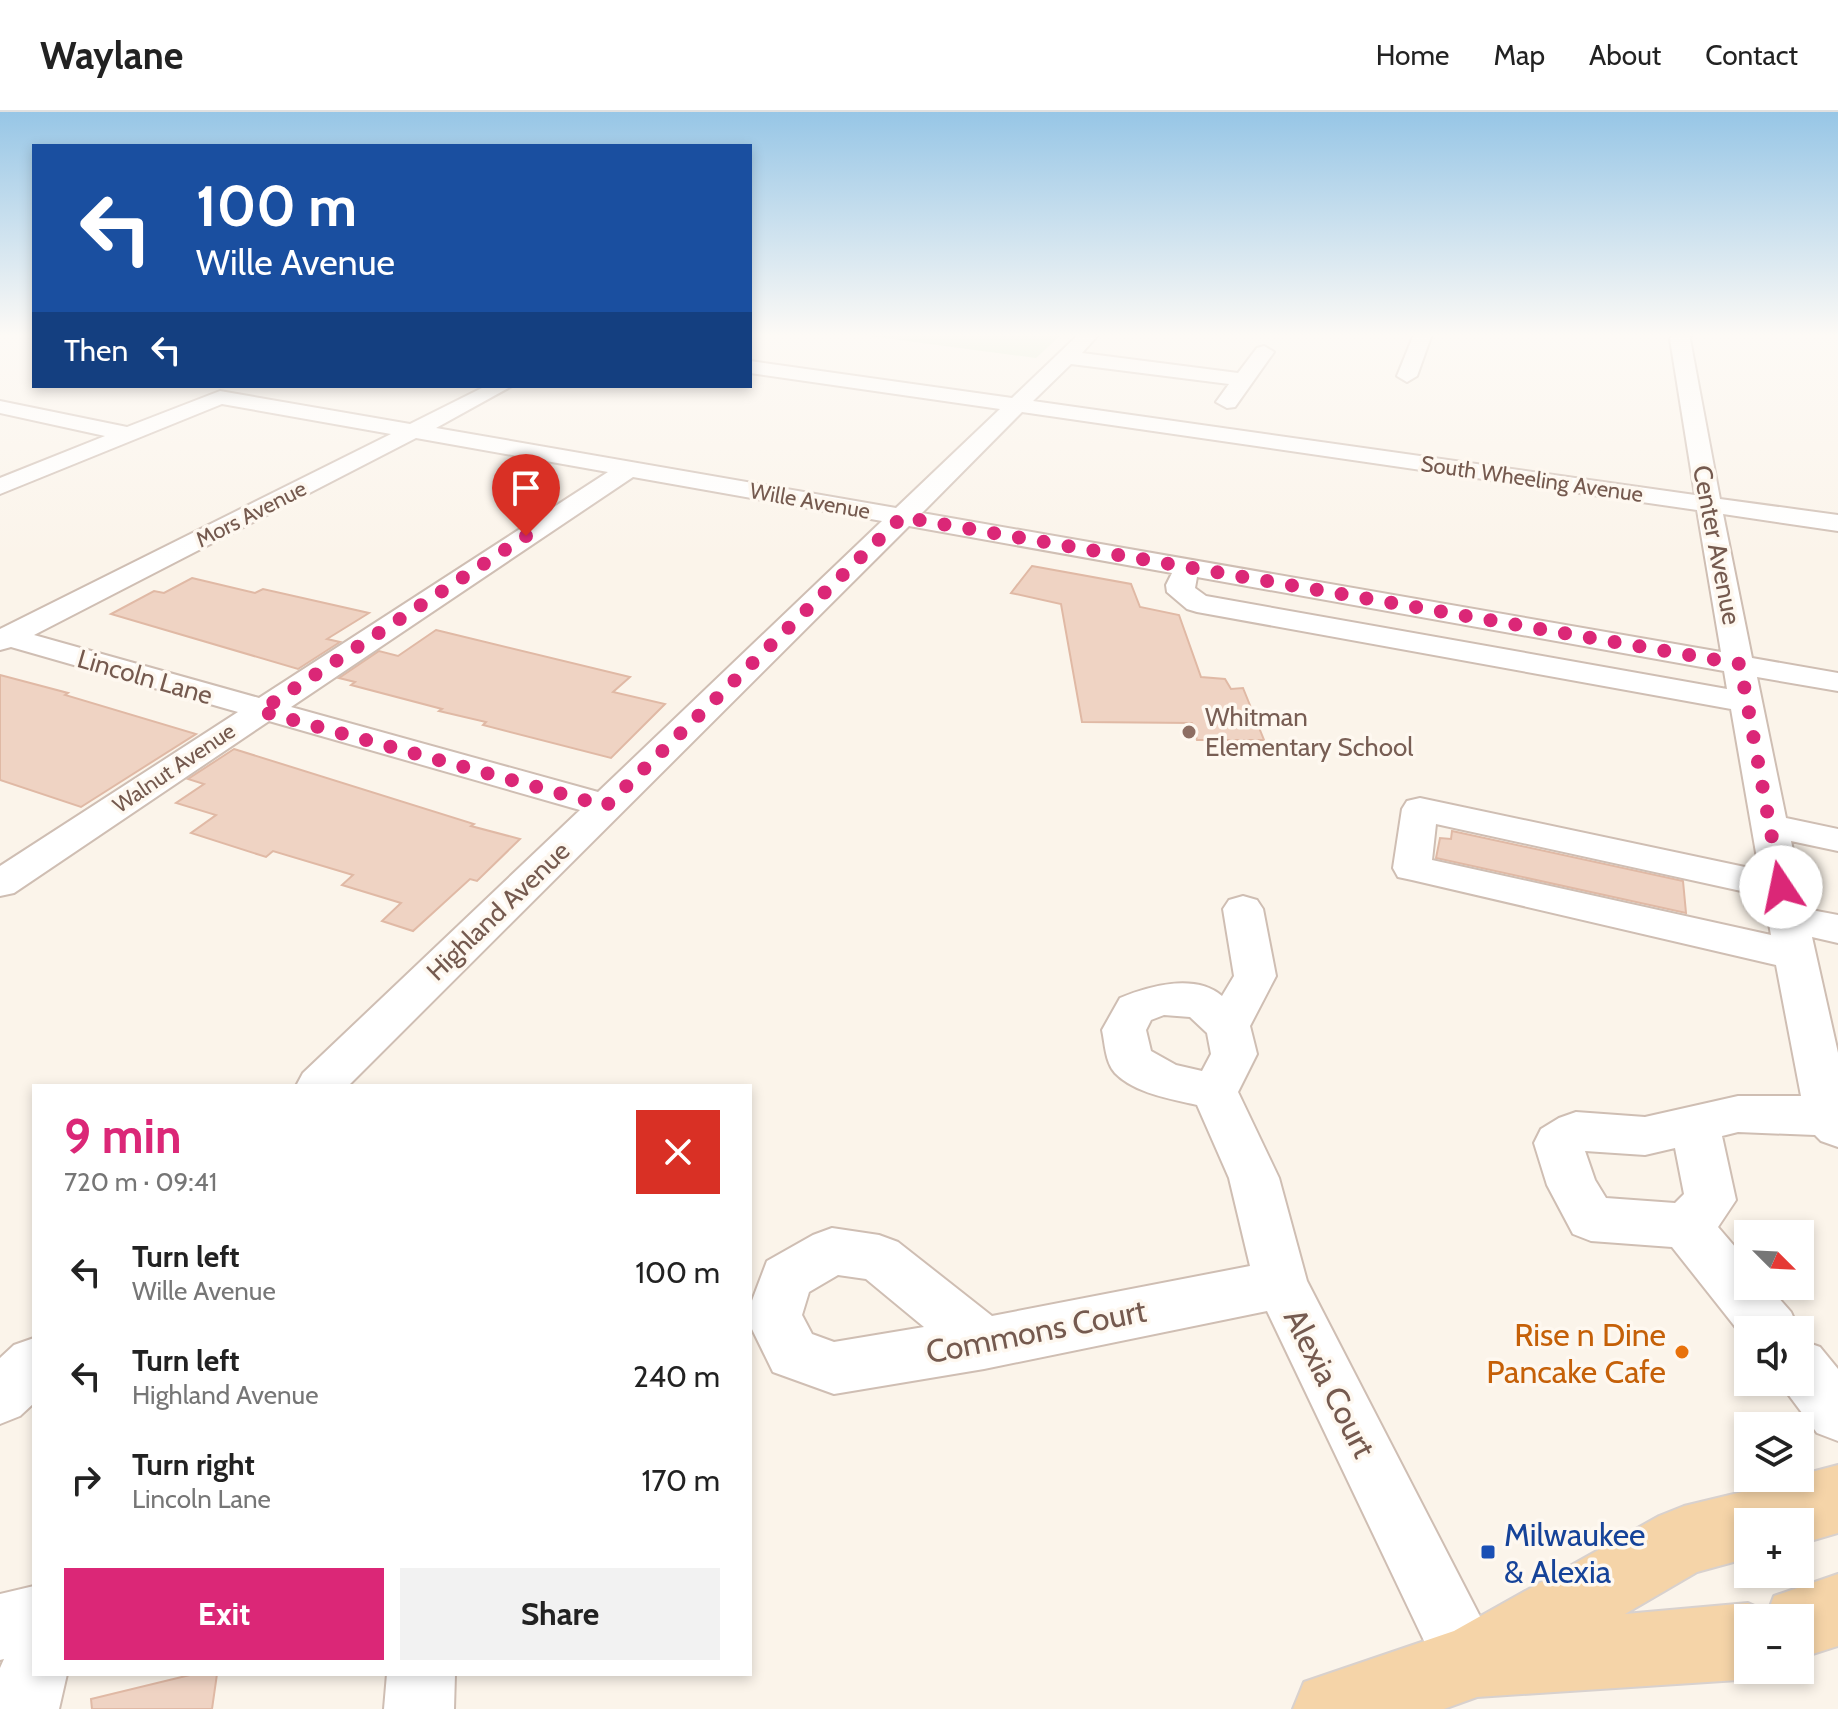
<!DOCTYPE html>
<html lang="en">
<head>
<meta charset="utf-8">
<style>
  :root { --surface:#fff; --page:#f2f2f2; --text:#222; --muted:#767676; --line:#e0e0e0; --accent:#db2777 }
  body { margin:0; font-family:Cabin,sans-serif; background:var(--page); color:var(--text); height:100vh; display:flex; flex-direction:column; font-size:30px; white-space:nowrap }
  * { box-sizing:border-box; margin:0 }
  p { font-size:26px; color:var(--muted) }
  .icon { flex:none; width:44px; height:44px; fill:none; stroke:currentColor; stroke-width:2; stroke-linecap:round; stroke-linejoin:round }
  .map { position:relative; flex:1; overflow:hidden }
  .sheet { position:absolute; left:32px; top:972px; width:720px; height:592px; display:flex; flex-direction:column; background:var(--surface); border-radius:0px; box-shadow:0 4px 12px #0003 }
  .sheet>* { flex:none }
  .banner { position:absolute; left:32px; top:32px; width:720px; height:244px; border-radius:0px; box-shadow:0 4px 12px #0003; background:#1a4fa0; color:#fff; overflow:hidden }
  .needle { width:52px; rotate:114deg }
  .fabs { position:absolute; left:1734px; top:1108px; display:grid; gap:16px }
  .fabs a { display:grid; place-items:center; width:80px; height:80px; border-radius:0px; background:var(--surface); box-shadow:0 4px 12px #0003; font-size:40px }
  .pin { position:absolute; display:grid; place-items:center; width:68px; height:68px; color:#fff; margin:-82px -34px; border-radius:50% 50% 50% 0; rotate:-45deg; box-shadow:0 0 8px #0007 }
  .pin .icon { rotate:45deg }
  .me { position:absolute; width:88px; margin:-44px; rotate:349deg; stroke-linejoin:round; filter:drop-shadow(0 0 6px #0008) }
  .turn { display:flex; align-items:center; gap:28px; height:168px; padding:0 32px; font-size:36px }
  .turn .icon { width:104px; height:104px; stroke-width:2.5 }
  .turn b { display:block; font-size:56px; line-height:68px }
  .then { display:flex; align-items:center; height:76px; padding:0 32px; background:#0003; gap:16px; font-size:30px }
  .round { display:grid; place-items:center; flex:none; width:84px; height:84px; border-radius:0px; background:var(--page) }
  .summary { display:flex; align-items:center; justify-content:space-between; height:136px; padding:0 32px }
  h1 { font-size:48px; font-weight:800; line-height:60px; color:var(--accent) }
  .button { display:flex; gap:16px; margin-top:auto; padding:16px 32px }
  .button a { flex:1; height:92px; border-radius:0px; background:var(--accent); color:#fff; font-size:32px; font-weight:800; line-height:92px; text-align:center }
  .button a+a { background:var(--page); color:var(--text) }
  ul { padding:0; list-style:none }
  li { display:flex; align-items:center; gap:24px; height:104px; padding:0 32px }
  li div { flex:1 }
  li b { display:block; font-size:30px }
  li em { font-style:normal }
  header { display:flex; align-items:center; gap:48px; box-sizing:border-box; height:112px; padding:0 40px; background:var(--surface); border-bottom:2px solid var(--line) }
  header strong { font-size:38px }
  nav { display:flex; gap:44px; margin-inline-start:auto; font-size:28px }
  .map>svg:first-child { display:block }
  .green { fill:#d7e9c9 }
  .building { fill:#efd3c3; stroke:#e0b9a5; stroke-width:2 }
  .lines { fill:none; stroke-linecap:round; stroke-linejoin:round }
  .minor-casing { stroke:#cfbeb3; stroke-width:4 }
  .major-casing { stroke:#d8d1ce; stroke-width:4 }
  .minor { fill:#fff; fill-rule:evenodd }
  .major { fill:#f5d4a8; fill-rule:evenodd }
  .route { stroke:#db2777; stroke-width:14; stroke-dasharray:0 25.2 }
  .education-dot { fill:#8d6e63; stroke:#fef8f0; stroke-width:3 }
  .food-dot { fill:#e8710a; stroke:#fef8f0; stroke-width:3 }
  .transit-dot { fill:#1a4fb4; stroke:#fef8f0; stroke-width:3 }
  .labels { text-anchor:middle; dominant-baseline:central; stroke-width:7; stroke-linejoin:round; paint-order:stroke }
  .far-street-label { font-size:22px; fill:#755a4f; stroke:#fef8f0 }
  .street-label { font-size:26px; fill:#755a4f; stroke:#fef8f0 }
  .education-label { font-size:26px; fill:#785e54; stroke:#fef8f0; text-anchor:start }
  .near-street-label { font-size:32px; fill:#755a4f; stroke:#fef8f0 }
  .near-food-label { font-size:32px; fill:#c56008; stroke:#fef8f0; text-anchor:end }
  .near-transit-label { font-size:32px; fill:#164399; stroke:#fef8f0; text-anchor:start }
</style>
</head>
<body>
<header>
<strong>Waylane</strong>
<nav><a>Home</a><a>Map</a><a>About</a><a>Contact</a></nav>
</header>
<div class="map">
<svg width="1838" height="1597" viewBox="0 0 1838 1597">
  <rect width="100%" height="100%" fill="#fbf4ea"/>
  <path class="green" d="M854,222H1062L1036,246Z"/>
  <path class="building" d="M1032,454L1131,472L1140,495L1179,503L1201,565L1225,567L1231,577L1243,576L1264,628H1197L1192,611L1082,610L1061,492L1011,481Z
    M192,466L255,481L263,477L369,501L327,527L340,530L298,557L111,502L154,479L164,481Z
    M436,518L630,565L613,580L665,592L611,646L483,613L486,610L439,599L442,597L351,573L355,570L339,566L379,539L398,544Z
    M0,563L68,581L65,583L196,622L81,695L0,668Z
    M234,637L474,712L471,714L520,727L477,769L470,767L413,819L382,809L401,791L342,773L353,763L273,739L266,745L191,721L216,703L176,691L204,672L188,667Z
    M1452,719L1683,769L1686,801L1436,746L1440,726L1451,727Z
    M194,1562H217L212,1597H92L91,1587Z"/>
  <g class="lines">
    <defs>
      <path id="minor" d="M1079,222H1099L1082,241L1238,261L1257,236L1264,234L1274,240L1235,295L1227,296L1216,290L1229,272L1071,252L1033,289L1695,383L1670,227L1673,222H1691L1690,227L1720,387L1838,403V419L1723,402L1752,546L1838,561V579L1757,565L1786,706L1838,717V739L1791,729L1806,797L1838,803V831L1812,825L1838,941V1035L1821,1029L1815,1023L1738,1020L1722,1024L1736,1088L1718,1115L1748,1150V1174H1768L1791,1200L1799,1218H1748V1231L1672,1135L1591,1129L1573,1122L1547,1073L1534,1031L1541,1017L1559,1006L1576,1000L1645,1005L1738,984H1801L1776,853L1412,768L1398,765L1393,756L1402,697L1407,689L1420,686L1759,758L1731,597L1197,500L1187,497L1167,480L1166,473L1172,461L909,414L348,974H296L303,961L580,698L269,609L14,781L0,784V754L238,600L11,535L0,538V517L391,322L222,292L0,382V366L105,324L0,301V289L127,315L220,279L410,312L486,274H512L436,316L896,396L1000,297L750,261V249L1012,286ZM1022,300L1697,398L1721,540L922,401ZM416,326L608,360L259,586L34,523ZM633,365L882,409L598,680L291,595ZM1197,465L1724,559L1727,577L1206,484L1195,476ZM1436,712L1764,784L1771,823L1432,748ZM1675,1036L1684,1082L1675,1091L1606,1086L1595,1068L1585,1039L1645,1043Z
        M1414,222H1432L1417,264L1407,270L1397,264Z
        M1243,784L1257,788L1263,797L1276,864L1250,914L1257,942L1238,980L1279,1066L1307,1169L1504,1551L1494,1575L1470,1585L1446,1575L1267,1199L984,1257L834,1282L773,1260L750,1213V1194L767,1149L813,1123L832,1116L879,1123L898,1130L992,1204L1250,1154L1229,1066L1197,993C1171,987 1134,981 1115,961C1105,950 1105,931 1102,918L1120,886C1149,874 1195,861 1222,884L1234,864L1223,797L1229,788ZM1164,903L1190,905L1207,921L1211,942L1202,959L1176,953L1151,939L1146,918L1151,908ZM838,1163L866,1167L924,1215L834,1230L812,1222L802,1203L809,1180Z
        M34,1226V1291L20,1304L0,1312V1246L14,1233Z
        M1800,1228L1820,1235L1838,1257V1329L1817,1321L1779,1270H1800Z
        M34,1474V1562H67L59,1597H0V1556L4,1547L0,1548V1482Z
        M387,1562H455L454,1597H384Z"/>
      <path id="major" d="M1838,1353V1421L1800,1432V1410H1748V1446L1697,1460L1625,1502L1748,1491L1768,1500L1774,1484L1838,1462V1534L1800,1546V1506H1748V1558H1764L1738,1568L1477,1585L1444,1597H1293L1304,1570L1454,1519L1659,1404L1684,1394L1800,1366V1363Z"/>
    </defs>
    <use href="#minor" class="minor-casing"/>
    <use href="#major" class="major-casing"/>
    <use href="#minor" class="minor"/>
    <use href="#major" class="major"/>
  </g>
  <linearGradient id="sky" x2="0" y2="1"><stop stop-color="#97c6e6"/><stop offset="0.5" stop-color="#fdfaf6"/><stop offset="1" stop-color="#fdfaf6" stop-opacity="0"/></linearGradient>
  <rect width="1838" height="446" fill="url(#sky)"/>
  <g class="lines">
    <path class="route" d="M526,424L260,599L606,694L902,405L1740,552L1781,775"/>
  </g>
  <circle class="education-dot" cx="1189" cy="620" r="8"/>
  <circle class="food-dot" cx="1682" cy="1240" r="8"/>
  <rect class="transit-dot" x="1480" y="1432" width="16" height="16" rx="4"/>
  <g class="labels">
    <g class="far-street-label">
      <text transform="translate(1532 367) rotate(8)">South Wheeling Avenue</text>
      <text transform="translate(810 389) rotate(10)">Wille Avenue</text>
      <text transform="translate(251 402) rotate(-27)">Mors Avenue</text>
      <text transform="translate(174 656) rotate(-34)">Walnut Avenue</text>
    </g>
    <g class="street-label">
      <text transform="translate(1717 433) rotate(79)">Center Avenue</text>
      <text transform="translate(145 565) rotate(16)">Lincoln Lane</text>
      <text transform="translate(498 799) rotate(-44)">Highland Avenue</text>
    </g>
    <g class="education-label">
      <text x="1205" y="605">Whitman<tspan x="1205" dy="30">Elementary School</tspan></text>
    </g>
    <g class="near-street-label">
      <text transform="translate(1036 1219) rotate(-11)">Commons Court</text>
      <text transform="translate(1330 1271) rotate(63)">Alexia Court</text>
    </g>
    <g class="near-food-label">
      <text x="1666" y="1222">Rise n Dine<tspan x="1666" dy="37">Pancake Cafe</tspan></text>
    </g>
    <g class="near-transit-label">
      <text x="1504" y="1422">Milwaukee<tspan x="1504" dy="37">&amp; Alexia</tspan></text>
    </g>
  </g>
</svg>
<div class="fabs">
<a><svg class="needle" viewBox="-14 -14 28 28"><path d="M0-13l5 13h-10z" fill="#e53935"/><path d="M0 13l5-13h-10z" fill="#767676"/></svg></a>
<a><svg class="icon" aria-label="sound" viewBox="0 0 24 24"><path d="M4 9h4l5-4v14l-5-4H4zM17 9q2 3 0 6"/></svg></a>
<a><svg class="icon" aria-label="layers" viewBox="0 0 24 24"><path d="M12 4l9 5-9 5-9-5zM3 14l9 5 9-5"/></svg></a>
<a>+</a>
<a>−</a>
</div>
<div class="pin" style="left:526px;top:424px;background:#d93025"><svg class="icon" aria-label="arrive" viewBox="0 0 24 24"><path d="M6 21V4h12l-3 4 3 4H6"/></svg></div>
<svg class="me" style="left:1781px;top:775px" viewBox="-20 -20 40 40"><circle r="19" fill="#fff"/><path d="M0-13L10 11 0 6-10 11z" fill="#db2777"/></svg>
<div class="banner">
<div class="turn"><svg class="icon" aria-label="left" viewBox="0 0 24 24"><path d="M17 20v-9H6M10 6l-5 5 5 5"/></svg><div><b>100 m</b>Wille Avenue</div></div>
<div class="then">Then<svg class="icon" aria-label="left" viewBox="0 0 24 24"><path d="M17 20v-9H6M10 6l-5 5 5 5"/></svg></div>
</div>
<section class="sheet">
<div class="summary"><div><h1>9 min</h1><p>720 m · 09:41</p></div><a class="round" style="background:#d93025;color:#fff"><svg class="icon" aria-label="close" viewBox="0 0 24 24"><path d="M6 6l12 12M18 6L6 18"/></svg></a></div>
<ul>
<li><svg class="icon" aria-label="left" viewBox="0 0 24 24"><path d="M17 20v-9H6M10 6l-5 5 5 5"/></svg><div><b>Turn left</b><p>Wille Avenue</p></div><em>100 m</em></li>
<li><svg class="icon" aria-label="left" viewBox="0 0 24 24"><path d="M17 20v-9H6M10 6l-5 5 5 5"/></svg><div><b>Turn left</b><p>Highland Avenue</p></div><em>240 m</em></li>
<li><svg class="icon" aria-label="right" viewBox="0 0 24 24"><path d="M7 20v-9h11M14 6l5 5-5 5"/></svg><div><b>Turn right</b><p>Lincoln Lane</p></div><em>170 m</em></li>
</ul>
<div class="button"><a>Exit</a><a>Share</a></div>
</section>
</div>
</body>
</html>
